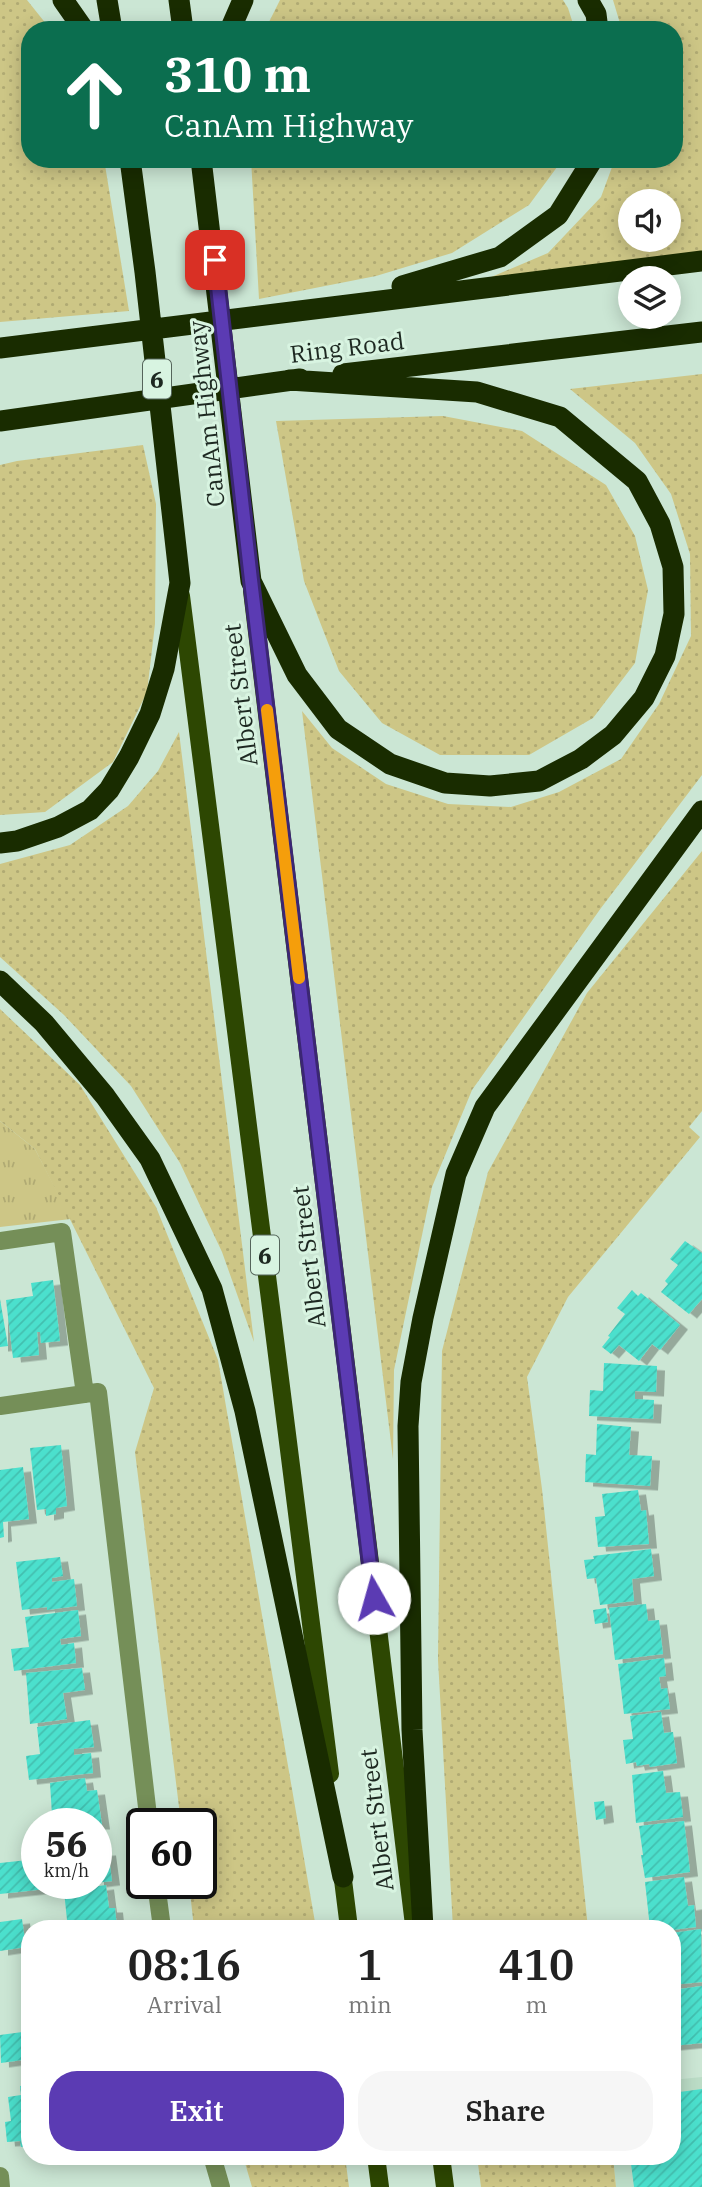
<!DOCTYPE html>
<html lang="en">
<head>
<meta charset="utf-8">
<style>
  :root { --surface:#fff; --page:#f6f6f6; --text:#222; --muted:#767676; --accent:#5b3bb3 }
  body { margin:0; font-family:"IBM Plex Serif",serif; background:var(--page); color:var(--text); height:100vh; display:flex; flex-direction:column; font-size:26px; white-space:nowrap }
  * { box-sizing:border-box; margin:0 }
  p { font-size:23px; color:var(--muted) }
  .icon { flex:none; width:38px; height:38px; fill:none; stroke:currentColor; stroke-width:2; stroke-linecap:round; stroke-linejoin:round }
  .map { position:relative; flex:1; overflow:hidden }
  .side { position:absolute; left:21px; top:1920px; width:660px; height:245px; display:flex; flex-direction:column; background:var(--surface); border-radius:28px; box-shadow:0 4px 18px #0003 }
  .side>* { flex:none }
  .banner { position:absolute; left:21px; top:21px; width:662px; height:147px; border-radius:28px; box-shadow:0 4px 18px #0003; background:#0b6e4f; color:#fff; overflow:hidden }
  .fabs { position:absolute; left:618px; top:189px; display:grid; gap:14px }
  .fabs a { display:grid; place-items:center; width:63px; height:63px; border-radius:50%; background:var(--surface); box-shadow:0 4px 18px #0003; font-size:35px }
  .speed { position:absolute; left:21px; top:1808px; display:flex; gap:14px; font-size:35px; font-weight:700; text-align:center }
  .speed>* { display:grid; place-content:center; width:91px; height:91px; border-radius:50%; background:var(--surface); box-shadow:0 4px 18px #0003; line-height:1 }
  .speed small { font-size:18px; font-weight:400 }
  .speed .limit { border:4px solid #111; border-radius:10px; background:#fff; color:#111 }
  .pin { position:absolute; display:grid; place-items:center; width:60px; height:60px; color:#fff; margin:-30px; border-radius:14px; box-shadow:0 4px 10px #0006 }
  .me { position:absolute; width:77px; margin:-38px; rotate:353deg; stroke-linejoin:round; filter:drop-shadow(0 0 5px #0008) }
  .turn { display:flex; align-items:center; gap:24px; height:147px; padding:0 28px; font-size:32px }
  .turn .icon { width:91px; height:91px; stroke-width:2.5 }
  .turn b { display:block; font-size:49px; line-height:60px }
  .eta { display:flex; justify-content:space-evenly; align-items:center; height:119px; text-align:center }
  .eta b { font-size:42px; font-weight:600; line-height:49px }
  .action { display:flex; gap:14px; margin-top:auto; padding:14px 28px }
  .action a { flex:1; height:80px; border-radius:28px; background:var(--accent); color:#fff; font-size:28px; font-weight:600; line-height:80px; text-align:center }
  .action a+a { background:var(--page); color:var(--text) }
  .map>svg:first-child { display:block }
  .built { fill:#bbdcc6 }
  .grass { fill:url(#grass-dots); fill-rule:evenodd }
  .park { fill:url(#park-tufts) }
  .building { fill:url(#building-hatch); filter:url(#shadow) }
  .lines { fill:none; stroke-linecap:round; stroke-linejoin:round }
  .minor { stroke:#758f58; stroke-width:18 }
  .major { stroke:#2d4702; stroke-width:18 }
  .highway { stroke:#192c00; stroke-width:21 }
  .route-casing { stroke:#3b2674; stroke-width:18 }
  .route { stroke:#5b3bb3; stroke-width:12 }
  .slow { stroke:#f59e0b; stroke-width:12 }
  .labels { text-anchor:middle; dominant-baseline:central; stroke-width:6; stroke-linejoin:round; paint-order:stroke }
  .shield { fill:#d8f4e1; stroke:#55655b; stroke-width:2 }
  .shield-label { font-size:23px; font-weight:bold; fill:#1d2821 }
  .street-label { font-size:24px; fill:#1d2821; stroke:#d8f4e1 }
</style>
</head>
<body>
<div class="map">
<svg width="702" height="2187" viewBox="0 0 702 2187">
  <defs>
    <pattern id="grass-dots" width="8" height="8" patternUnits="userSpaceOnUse" patternTransform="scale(1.75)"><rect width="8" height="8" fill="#cdc686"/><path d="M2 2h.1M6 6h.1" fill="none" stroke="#b0aa73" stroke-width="1.8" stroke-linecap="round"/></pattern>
    <pattern id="park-tufts" width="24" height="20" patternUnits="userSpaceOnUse" patternTransform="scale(1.75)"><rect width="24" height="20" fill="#cdc686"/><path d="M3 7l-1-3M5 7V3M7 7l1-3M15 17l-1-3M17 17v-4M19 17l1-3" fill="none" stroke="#b0aa73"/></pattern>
    <pattern id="building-hatch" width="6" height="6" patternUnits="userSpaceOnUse" patternTransform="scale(1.75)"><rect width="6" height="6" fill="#4ce0cd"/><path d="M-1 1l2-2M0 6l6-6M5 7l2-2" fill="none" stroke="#42c0b0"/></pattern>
    <filter id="shadow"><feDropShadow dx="8" dy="4.5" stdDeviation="0" flood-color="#0004"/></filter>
  </defs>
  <rect width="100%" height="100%" fill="#cbe6d4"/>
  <path class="built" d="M702,2077V2187H616L613,2156H672V2080Z"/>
  <path class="grass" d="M0,0H27L51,30H30V159H104L129,311L0,322Z
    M280,0H563L568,8L575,30H265Z
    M613,0H702V252L489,278L548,253L601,197L615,159H674V30H622ZM630,201H668V240H630Z
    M251,159H563L529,205L452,253L376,276L259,299Z
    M702,374V775L601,908L472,1090L432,1187L394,1370L393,1459L302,711L332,748L386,784L448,804L511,807L559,792L621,759L659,704L691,636L690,554L671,494L635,443L570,389Z
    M443,416L522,431L606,485L635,536L648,590L635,663L593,718L529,755H440L382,723L339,671L304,581L276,421Z
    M143,445L156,504L155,624L147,692L113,762L45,812L0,815V465L17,461Z
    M179,732L254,1342L222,1252L180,1163L131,1086L64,1015L0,957V864L70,845L128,806L158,771Z
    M702,851V1111L689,1127L700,1137L568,1297L527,1377L542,1489L588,1928H453L438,1660L442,1351L488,1172L587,993Z
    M0,1009L80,1085L156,1207L218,1360L316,1928H194L189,1883H201V1824L181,1823L135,1452L154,1388L35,1149L0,1121Z
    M243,2156H345L349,2187H252Z
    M477,2156H613L616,2187H481Z"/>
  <path class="park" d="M0,1121L35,1149L71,1219L0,1227Z"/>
  <path class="building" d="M685,1241L702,1253V1299L689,1314L661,1292L668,1284L665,1281L678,1265L670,1259Z
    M53,1280L60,1341L41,1343L40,1332H37L39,1355L13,1358L6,1300L33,1296L31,1283Z
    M632,1290L638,1296L641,1293L680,1325L660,1350L652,1344L639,1361L619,1345L611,1354L602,1347L610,1337L608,1336L625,1314L617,1308Z
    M0,1299L8,1346L0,1347Z
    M604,1363L657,1366L656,1392L635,1391V1399L654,1400L653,1419L589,1416L590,1390L603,1391Z
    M597,1424L631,1427L629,1455L652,1456L650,1486L585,1482L586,1454L596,1455Z
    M61,1445L67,1506L56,1508V1514L46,1516V1509L37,1510L30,1448Z
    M23,1467L29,1519L3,1522L4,1537L0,1538V1470Z
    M638,1490L641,1511L646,1510L649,1544L598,1547L595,1517L605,1516L602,1494Z
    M651,1549L654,1576L632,1579L634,1601L600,1605L596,1578L587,1579L584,1560L594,1559L593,1556Z
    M60,1557L63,1576L52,1578V1582L74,1579L77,1606L47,1610V1607L22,1610L16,1562Z
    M646,1604L648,1621L659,1620L663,1654L615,1660L609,1608Z
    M606,1608L608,1622L595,1624L593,1610Z
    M78,1610L81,1636L60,1639L61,1645L74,1643L76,1663L14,1671L11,1649L29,1647L25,1617Z
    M664,1658L666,1676L659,1677L661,1689L667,1688L670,1709L624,1714L618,1664Z
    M82,1668L85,1690L63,1693L67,1719L30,1724L26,1673Z
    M661,1712L664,1733L673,1732L677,1763L650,1767L649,1764L637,1766L636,1762L626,1764L623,1740L633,1739L630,1716Z
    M90,1720L94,1747L74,1749V1755L91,1753L93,1773L29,1780L26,1756L40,1754L37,1727Z
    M663,1771L666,1793L680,1792L683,1817L636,1823L632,1775Z
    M85,1778L87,1791L97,1790L102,1825L55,1824L54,1814L52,1815L50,1783Z
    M604,1801L606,1818L596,1820L594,1802Z
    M684,1821L690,1872L645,1878L641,1855H643L639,1826Z
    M108,1851L112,1881L96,1883V1852Z
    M37,1859V1883L82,1885L0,1894V1863Z
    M684,1877L688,1906L694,1905L696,1927L672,1930L650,1928L645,1882Z
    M106,1885L109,1908H115L117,1928H61L60,1921L67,1920L64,1891Z
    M22,1919L26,1947L0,1951V1922Z
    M701,1929L702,1982L672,1985V1933Z
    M702,1986V2043L672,2046V1990Z
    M30,2031L29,2059L1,2063L0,2035Z
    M30,2085V2146L21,2147L20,2141L7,2142L5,2122L11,2121L8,2097L21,2095L20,2086Z
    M702,2089V2187H634L630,2156H672V2093Z"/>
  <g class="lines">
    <path class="minor" d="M0,1241L62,1232L85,1394
      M0,1406L98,1392L149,1824
      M156,1883L162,1928
      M212,2156L221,2187
      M0,2176L1,2187"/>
    <path class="major" d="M252,591L414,1925
      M181,596L330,1774
      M341,1864L349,1928
      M376,2156L380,2187
      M441,2156L445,2187"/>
    <path class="highway" d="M63,0L84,30
      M107,0L112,30
      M179,0L183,30
      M588,0L596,14L598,30
      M230,30L243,0
      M201,159L251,581L297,675L338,729L390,764L445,783L490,786L539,781L581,759L613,735L644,698L665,656L674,614L673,567L660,524L637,481L560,417L477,392L289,380
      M402,286L500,257L558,215L593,159
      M0,348L702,261
      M343,374L702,332
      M0,421L300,379
      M0,843L17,841L58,827L90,810L109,790L129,757L150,714L164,669L180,583L145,272L130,159
      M0,981L44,1023L105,1096L150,1159L212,1289L245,1411L343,1877
      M423,1928L412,1730L408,1426L411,1382L423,1318L456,1174L485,1107L702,811"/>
  </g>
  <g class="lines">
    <defs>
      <path id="route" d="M215,260L251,580L374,1598"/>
    </defs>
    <use href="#route" class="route-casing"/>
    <use href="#route" class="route"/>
    <path class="slow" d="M267,710L299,978"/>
  </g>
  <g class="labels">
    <g class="shield">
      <rect x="143" y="359.5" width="28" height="39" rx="5"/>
      <rect x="251" y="1235.5" width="28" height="39" rx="5"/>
    </g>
    <g class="shield-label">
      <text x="157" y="379">6</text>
      <text x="265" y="1255">6</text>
    </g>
    <g class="street-label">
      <text transform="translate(347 347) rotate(-7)">Ring Road</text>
      <text transform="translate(206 414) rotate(-96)">CanAm Highway</text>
      <text transform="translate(240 695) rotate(-97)">Albert Street</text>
      <text transform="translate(308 1257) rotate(-97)">Albert Street</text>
      <text transform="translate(376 1820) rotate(-97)">Albert Street</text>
    </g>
  </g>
</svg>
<div class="fabs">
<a><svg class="icon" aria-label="sound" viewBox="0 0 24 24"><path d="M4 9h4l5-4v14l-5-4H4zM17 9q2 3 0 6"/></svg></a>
<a><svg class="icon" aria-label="layers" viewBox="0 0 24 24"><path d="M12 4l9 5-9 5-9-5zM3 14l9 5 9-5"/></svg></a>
</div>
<div class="speed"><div>56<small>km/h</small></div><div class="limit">60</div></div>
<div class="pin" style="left:215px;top:260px;background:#d93025"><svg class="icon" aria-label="arrive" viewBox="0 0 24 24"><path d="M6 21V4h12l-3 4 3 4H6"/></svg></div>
<svg class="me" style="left:374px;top:1598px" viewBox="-20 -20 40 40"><circle r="19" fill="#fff"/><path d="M0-13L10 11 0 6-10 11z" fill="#5b3bb3"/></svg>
<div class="banner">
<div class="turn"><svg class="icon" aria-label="ahead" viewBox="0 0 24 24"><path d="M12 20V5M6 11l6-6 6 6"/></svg><div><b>310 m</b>CanAm Highway</div></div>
</div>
<section class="side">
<div class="eta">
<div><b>08:16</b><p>Arrival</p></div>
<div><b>1</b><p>min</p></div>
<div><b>410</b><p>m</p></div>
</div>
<div class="action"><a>Exit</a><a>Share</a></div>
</section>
</div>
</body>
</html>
